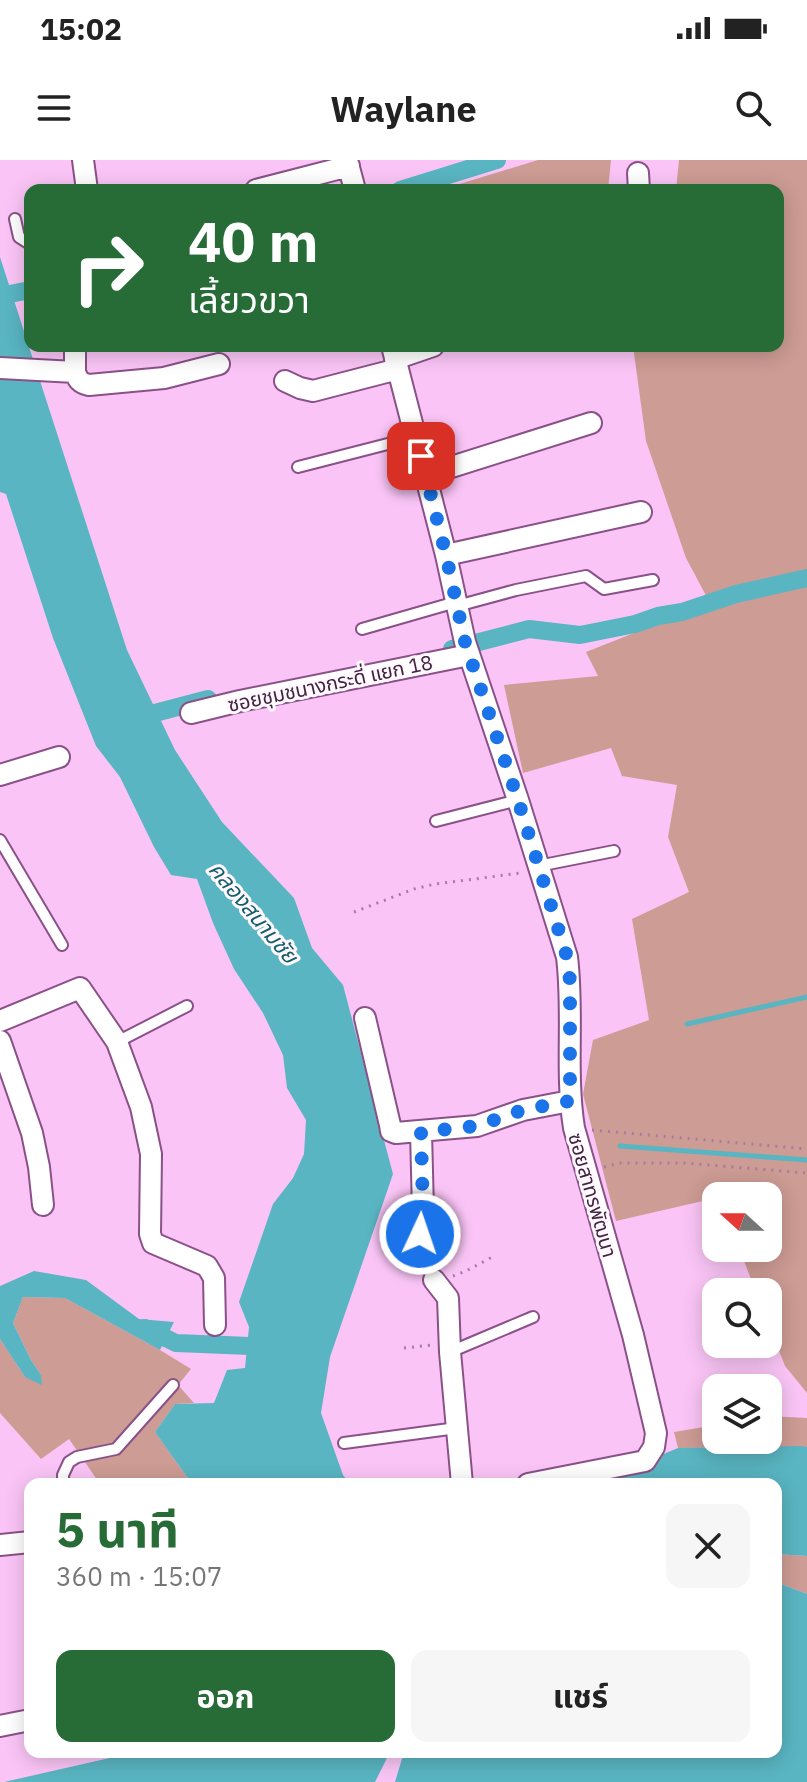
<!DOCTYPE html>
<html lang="th">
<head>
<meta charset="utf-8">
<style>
  :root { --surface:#fff; --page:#f6f6f6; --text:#222; --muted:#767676; --accent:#276b37 }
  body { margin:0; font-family:"IBM Plex Sans","Noto Sans Thai",sans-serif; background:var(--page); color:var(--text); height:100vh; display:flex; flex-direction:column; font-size:30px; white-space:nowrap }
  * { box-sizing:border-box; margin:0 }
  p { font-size:26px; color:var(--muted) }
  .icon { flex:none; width:44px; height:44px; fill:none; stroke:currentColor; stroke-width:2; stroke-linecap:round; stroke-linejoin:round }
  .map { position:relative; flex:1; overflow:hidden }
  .details { position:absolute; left:24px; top:1318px; width:758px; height:280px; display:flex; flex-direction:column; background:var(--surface); border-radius:16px; box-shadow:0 4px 20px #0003 }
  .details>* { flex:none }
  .banner { position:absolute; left:24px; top:24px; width:760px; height:168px; border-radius:16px; box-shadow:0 4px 20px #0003; background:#276b37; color:#fff; overflow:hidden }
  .needle { width:52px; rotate:291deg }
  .buttons { position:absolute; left:702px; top:1022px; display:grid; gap:16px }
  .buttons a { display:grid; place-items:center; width:80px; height:80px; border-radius:16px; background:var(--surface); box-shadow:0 4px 20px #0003; font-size:40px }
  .pin { position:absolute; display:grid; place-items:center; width:68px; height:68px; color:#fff; margin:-34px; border-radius:16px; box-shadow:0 4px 12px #0006 }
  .me { position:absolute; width:88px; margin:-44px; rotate:3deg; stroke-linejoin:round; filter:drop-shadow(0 0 6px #0008) }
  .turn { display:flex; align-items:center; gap:28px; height:168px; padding:0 32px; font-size:36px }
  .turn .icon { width:104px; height:104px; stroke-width:2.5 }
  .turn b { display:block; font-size:56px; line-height:68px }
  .round { display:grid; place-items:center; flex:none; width:84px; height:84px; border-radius:16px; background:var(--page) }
  .overview { display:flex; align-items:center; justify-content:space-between; height:136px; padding:0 32px }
  h1 { font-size:48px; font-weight:700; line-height:60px; color:var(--accent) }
  .button { display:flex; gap:16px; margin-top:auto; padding:16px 32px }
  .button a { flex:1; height:92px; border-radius:16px; background:var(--accent); color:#fff; font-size:32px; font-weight:700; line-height:92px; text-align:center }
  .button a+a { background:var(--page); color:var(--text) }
  .status { display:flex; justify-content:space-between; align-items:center; height:56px; padding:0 40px; background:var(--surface); direction:ltr }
  .status svg { height:22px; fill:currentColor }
  header { display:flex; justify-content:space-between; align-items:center; height:104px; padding:0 32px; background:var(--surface); font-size:36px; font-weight:700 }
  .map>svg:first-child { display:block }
  .green { fill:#cd9c94 }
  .water { fill:#59b5c2 }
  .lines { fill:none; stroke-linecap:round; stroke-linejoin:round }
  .stream { stroke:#59b5c2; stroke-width:5 }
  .canal { stroke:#59b5c2; stroke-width:18 }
  .service-casing { stroke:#8a5188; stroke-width:14 }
  .minor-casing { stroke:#8a5188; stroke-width:24 }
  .path { stroke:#a57ca2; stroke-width:3; stroke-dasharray:2 6; stroke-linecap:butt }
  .service { stroke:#fff; stroke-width:10 }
  .minor { stroke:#fff; stroke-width:20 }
  .route { stroke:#1a73e8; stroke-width:14; stroke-dasharray:0 25.2 }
  .labels { text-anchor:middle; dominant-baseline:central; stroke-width:6; stroke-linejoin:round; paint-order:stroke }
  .street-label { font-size:20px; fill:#3f253d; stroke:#fff8fe }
  .water-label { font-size:22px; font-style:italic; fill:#115f69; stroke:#fff8fe }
</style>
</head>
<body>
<div class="status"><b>15:02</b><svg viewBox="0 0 49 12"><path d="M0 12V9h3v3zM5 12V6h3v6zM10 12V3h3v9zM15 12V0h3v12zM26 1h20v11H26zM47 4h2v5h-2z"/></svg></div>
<header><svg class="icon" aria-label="menu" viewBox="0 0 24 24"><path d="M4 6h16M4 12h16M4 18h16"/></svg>Waylane<svg class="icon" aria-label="search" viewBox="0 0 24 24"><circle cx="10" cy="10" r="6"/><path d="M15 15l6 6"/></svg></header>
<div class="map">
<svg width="807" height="1622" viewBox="0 0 807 1622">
  <rect width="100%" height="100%" fill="#fac5f6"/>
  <path class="green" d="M538,0H611L608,30H440Z
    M679,0H807V1233L785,1206L768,1163V1132H756L739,1088H768V1036H716V1038L616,1061L583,934L593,880L649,860L632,759L689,732L668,677L677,625L622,616L611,588L523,613L504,525L598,516L586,492L710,443L686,398L646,281L633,186H778V30H676Z
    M23,1137L65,1138L160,1190L191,1209L178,1225L194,1243L175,1244L155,1272L192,1324H100L69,1279L41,1299L0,1253V1179L25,1217L41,1215L31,1200L13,1163Z
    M768,1256L807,1258V1287L678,1288L674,1272L716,1265V1280H768Z
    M776,1394L807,1396V1434L776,1422Z"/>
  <path class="water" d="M0,97L127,490L175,590L222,662L294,738L312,788L343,825L393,1014L330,1197L321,1253L343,1315L350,1324H192L155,1272L175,1244L214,1243L227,1210L245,1208L249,1167L239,1142L273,1044L293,1018L304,994L306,960L287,928L283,895L263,853L234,809L213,763L197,719L171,715L154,687L120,617L96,586L53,478L6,334L0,332Z
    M34,1111L86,1120L139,1159L174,1162L160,1190L65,1138L23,1137L13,1163L31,1200L41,1215L42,1225L25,1217L0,1179V1126Z
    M801,1286L807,1287V1396L776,1394V1324H591L678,1288Z
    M776,1422L807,1434V1622H395L404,1592H776Z
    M136,1592H390L375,1622H4Z"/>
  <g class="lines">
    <path class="stream" d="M687,864L807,837
      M620,986L807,1000"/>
    <path class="canal" d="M400,30L497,0
      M0,136L30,130
      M452,489L529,469L580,475L635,464L658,456L682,452L736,434L807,418
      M136,558L208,539
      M145,1168L176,1183L272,1187"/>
    <defs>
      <path id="service" d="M15,59L19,77L30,84
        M298,307L415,277
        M457,446L516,430L586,416L604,429L653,420
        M362,469L456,442
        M436,661L518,640
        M0,680L62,785
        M538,706L614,691
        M117,882L187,846
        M450,1192L533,1157
        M344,1283L457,1268
        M63,1324V1315L69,1302L77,1297L116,1289L173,1225"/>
      <path id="minor" d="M83,0L87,30
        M347,0L355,30
        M638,13L639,30
        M256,30L349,6
        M392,186L446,395L465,482L518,640L567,797C574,854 565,911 574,968L633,1175L656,1273L654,1287L645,1301L528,1324
        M395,199L433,186
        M0,208L75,212C78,220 80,223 89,225L164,218L219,204
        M75,212V186
        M285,221L300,228L313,231L398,209
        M426,315L591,263
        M446,395L641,352
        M191,553L240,541L469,495
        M0,615L59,597
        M365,858L390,965L391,971L396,973L477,966L523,950L570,941
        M0,861L80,828L117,882L141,947L151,994L150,1074L153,1083L207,1106L214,1118L215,1165
        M0,881L32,973L39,1007L43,1045
        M420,1074L423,1051L421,972
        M434,1120L448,1138L450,1192L462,1324
        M0,1385L30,1382
        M0,1566L30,1560"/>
    </defs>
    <use href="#service" class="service-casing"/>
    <use href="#minor" class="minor-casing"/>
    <path class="path" d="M354,752L414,729L435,724L521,713
      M592,970L807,989
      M604,1007L620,1003H684L807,1013
      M453,1116L466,1111L496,1095
      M404,1188L432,1185"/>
    <use href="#service" class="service"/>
    <use href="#minor" class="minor"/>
  </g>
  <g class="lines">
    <path class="route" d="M420,1074L423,1051L421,972L477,966L523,950L570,941V821L567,797L518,640L465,482L446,395L421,296"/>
  </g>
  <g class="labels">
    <g class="street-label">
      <text transform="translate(330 523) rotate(-12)">ซอยชุมชนางกระดี่ แยก 18</text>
      <text transform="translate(593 1035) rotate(74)">ซอยสาทรพัฒนา</text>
    </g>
    <g class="water-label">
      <text transform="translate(254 752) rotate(50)">คลองสนามชัย</text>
    </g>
  </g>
</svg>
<div class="buttons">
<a><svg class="needle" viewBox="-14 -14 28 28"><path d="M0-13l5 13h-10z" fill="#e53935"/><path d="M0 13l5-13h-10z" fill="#767676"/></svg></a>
<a><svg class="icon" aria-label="search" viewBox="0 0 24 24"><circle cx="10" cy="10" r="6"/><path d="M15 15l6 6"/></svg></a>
<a><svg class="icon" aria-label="layers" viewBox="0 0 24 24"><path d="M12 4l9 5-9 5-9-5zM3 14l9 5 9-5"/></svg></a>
</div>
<div class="pin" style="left:421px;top:296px;background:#d93025"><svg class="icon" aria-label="arrive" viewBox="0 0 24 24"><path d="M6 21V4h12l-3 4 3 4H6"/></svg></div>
<svg class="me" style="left:420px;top:1074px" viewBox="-20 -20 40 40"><circle r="17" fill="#1a73e8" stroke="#fff" stroke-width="3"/><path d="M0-11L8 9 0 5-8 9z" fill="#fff"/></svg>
<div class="banner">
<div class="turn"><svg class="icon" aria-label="right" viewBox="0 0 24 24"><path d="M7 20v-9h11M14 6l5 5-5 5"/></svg><div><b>40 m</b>เลี้ยวขวา</div></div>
</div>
<section class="details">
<div class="overview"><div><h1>5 นาที</h1><p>360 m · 15:07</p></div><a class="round"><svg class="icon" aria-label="close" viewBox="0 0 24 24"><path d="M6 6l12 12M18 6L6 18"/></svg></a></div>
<div class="button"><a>ออก</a><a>แชร์</a></div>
</section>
</div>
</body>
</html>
